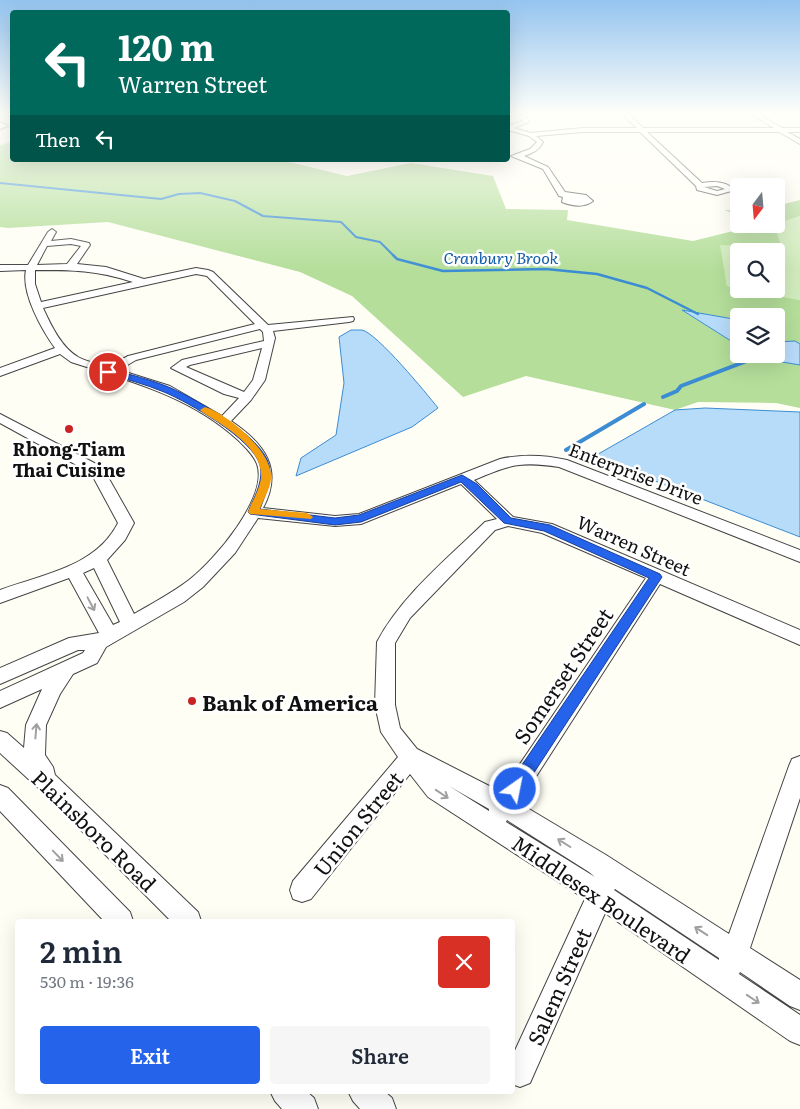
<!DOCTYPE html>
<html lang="en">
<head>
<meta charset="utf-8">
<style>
  :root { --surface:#fff; --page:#f6f6f7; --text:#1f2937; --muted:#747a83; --accent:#2563eb }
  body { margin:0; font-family:Literata,serif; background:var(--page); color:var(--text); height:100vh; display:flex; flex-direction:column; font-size:19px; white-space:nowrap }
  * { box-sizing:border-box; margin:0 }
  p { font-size:16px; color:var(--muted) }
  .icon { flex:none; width:28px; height:28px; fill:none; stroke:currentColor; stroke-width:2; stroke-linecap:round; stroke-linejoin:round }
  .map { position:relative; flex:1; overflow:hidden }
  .side { position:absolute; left:15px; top:919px; width:500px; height:175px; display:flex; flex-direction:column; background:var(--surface); border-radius:5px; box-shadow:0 5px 20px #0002 }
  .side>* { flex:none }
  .hud { position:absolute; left:10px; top:10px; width:500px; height:152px; border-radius:5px; box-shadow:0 5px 20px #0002; background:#00695c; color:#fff; overflow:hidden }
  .needle { width:32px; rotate:196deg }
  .fabs { position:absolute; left:730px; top:178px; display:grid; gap:10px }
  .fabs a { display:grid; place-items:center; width:55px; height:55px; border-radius:5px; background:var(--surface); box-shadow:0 5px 20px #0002; font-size:25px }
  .pin { position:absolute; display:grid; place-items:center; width:42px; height:42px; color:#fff; margin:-21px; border:2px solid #fff; border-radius:50%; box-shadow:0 1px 5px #0007 }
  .me { position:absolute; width:55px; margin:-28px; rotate:33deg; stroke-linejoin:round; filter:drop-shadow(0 0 4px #0008) }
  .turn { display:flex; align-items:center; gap:18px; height:105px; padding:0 25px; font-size:22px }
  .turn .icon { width:65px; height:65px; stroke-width:2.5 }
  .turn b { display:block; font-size:35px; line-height:42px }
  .then { display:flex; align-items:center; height:48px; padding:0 25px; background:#0003; gap:10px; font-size:19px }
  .round { display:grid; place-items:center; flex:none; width:52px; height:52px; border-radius:5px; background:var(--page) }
  .headline { display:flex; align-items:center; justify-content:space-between; height:85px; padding:0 25px }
  h1 { font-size:30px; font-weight:600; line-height:38px }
  .action { display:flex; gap:10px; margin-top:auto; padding:10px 25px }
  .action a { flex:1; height:58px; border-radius:5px; background:var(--accent); color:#fff; font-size:20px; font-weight:600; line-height:58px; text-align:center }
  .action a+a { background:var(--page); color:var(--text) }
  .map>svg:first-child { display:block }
  .green { fill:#d1ecbc }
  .forest { fill:#b4de9a }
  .water { fill:#b7dcf9; stroke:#3b8cd3 }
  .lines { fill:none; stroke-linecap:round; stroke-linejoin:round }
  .stream-far2 { stroke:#3b8cd3; stroke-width:2 }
  .stream-far1 { stroke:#3b8cd3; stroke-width:2.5 }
  .stream { stroke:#3b8cd3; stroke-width:4 }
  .minor-casing { stroke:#444; stroke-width:2 }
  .minor { fill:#fff; fill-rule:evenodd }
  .oneway { stroke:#a0a0a0 }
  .route { fill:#2563eb; stroke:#184099 }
  .slow { fill:#f59e0b }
  .poi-dot { fill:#c82522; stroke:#fff; stroke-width:2 }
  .labels { text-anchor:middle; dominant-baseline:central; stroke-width:5; stroke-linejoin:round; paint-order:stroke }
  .far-water-label { font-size:16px; font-style:italic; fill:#135daa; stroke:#fff }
  .poi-label { font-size:18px; font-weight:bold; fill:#111; stroke:#fff }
  .street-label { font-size:18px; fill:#111; stroke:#fff }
  .near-street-label { font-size:21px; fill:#111; stroke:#fff }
  .near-poi-label { font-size:21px; font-weight:bold; fill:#111; stroke:#fff; text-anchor:start }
</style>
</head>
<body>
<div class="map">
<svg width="800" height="1109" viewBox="0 0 800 1109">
  <rect width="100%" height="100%" fill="#fffef5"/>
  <path class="green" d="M800,216V300L741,289H776V251H739V288L727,286L719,244L781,248L774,225Z"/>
  <path class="forest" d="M12,142V160H281L347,176L411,163L493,176L506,209L568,210L567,220L693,241L737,230L736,214L724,210H739V224H776V206L800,200V216L774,225L782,248L720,245L727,286L800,300V344L795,341L776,342V316H739V320L683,311L739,346V354H752L759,358L800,365V408L776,403L698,402L675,410L526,376L463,397L352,296L300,272L108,222L8,228L0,227V145Z"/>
  <path class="water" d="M682,310L739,320V346Z
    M351,330C354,330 359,330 362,330C377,333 427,394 438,408L412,427L296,476L301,458L336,435L344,383L339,337Z
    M795,341L800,344V365L758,358L752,354H776V342Z
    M705,408L800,412V537L593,457L675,410Z"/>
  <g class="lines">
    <path class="stream-far2" d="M0,183L161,199L179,194L200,193L235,201L263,216L341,222L356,237L380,242L394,256"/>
    <path class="stream-far1" d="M393,255L397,259L443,271L546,269L597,274L647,288L698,314
      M762,355L766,354"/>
    <path class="stream" d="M663,397L677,391L681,386L765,354
      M566,450L644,404"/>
    <defs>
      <path id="minor" d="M516,115L527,117L529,122L514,128L531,133L583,128H637L623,115H630L643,128H774L753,115H760L782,128H800V132H787L800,139V144L779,132H647L702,183C713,181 726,181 735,190L717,195L697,190L696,186L640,132H583L536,136L543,142C539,150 533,153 524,156L548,167L565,192L586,195L593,201C584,208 572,206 562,202L563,197L559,196L543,169L511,156L530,149L537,142L529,136L508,130V126L523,121ZM704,187L717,186L725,189L717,191Z
        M0,122L8,126L0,129Z
        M52,229L56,232L51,241L71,239L89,243L90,245L77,264L106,267L144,279L196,268L208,270L213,272L268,325L353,317L354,319L353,321L349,322L273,331L275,338L265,380L251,400L231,421C264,443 284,469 263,508L335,516L359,514L500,459C522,454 545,455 567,460L800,550V562L559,467C520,461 509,465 474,480L513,517L552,524L800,630V645L660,584L519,803L606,855L729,934L789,766L792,759L800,756V798L750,948L800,980V1010L790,1006L740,972L739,974L800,1015V1045L790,1041L605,913L530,1083L520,1087L512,1084V1057L585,899L428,797L410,774L311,899L302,902L293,899L290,890L293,881L398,757L381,732L375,705L377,642C402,595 447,559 485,522L497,519L461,484L361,524L335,526L258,518L235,553L203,587L184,602L106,647L97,663L73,674L60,694L46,725L45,755L53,767L55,775L198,912L201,921H171L48,797L0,753V731L7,733L24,748L26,725L42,689L0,708V691L83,653L85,650H78L0,684V668L69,638L99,633L69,578L0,603V590C43,574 96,567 118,523L91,473L0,423V414L102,467L104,470L134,523L125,540L107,560L134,614C153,603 172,593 189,580C214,561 269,497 257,464C253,454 245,447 238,440C190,396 130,381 71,362L60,354L0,376V368L55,348C42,330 21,293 26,270L0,271V265H28L48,232ZM71,244L81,246L67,264L37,265L47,246ZM35,270C73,270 96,270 133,282L41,302L35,284ZM196,274L207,276L255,324L128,356L108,367C99,364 87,362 78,357C61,347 51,325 43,308ZM260,329L263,332L264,341L182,360L171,368L224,394L239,398L222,416L170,386L119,370L136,360ZM262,348L253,380L244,392L186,367L190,365ZM508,526L542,533L646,578L501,792L417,749L400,728L395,705V643L410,618L495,530ZM94,568L120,622L113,625L83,573ZM449,786L489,809V811ZM507,820L589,872L595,877L506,822ZM615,889L719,958V960L614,890Z
        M0,785L8,788L130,912L133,921H104L0,811Z
        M270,1091H306L314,1098L318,1109H282L275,1101Z
        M348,1091H384L392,1098L396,1109H360L353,1101Z"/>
    </defs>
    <use href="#minor" class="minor-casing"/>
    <use href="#minor" class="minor"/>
  </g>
  <defs><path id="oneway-shaft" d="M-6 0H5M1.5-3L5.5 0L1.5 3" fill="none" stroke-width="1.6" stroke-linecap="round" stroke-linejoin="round" transform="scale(1.25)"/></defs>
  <g class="oneway">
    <use href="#oneway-shaft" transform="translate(91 604) rotate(62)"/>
    <use href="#oneway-shaft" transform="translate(36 731) rotate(-85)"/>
    <use href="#oneway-shaft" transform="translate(442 794) rotate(34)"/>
    <use href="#oneway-shaft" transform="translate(564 843) rotate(-148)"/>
    <use href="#oneway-shaft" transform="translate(58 856) rotate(46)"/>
    <use href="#oneway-shaft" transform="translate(701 931) rotate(-147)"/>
    <use href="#oneway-shaft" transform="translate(753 999) rotate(34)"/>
  </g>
  <linearGradient id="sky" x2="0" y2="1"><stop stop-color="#94c4ef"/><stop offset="0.42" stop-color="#fffffa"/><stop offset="1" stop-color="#fffffa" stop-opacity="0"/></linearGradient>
  <rect width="800" height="271" fill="url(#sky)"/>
  <path class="route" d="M108,369C129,374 152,380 171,388C197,400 262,436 269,465C273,480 265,495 260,509L335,518L359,515L462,475L477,484L511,518L550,525L660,574L662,577L660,580L520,794L515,796L509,794L507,789L509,784L649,578L544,531L504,523L461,482L361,522L335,525L250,514L248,512C254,497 264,481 260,465C253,439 188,402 164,392C145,384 125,379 105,373V370Z"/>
  <path class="slow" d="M205,407C228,414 274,453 271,479C270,489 263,500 260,509L307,513L313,517L311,519L250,514L248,512C252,502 259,490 261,479C264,448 224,426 202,412L200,410Z"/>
  <g class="poi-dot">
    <circle cx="69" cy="429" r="5"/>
    <circle cx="192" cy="701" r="5"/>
  </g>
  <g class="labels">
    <g class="far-water-label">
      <text x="501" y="257">Cranbury Brook</text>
    </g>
    <g class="poi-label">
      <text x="69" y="448">Rhong-Tiam<tspan x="69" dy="21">Thai Cuisine</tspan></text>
    </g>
    <g class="street-label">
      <text transform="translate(636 473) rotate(21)">Enterprise Drive</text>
      <text transform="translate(634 545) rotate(24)">Warren Street</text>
    </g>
    <g class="near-street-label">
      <text transform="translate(562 675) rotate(-56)">Somerset Street</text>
      <text transform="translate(357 823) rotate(-51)">Union Street</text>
      <text transform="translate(95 830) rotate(44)">Plainsboro Road</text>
      <text transform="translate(602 898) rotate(34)">Middlesex Boulevard</text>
      <text transform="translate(558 986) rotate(-66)">Salem Street</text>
    </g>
    <g class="near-poi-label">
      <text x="202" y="701">Bank of America</text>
    </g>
  </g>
</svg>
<div class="fabs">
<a><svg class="needle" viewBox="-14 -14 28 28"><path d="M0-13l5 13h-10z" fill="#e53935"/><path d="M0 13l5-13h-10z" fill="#747a83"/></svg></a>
<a><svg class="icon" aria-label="search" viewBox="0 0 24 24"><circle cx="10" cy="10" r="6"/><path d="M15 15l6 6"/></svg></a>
<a><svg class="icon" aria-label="layers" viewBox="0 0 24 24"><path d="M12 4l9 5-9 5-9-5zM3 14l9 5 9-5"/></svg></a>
</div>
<div class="pin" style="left:108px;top:372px;background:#d93025"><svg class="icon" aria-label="arrive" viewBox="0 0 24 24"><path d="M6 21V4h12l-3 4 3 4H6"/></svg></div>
<svg class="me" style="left:515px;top:789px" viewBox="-20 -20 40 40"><circle r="17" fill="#2563eb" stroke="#fff" stroke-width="3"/><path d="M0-11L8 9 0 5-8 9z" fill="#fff"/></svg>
<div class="hud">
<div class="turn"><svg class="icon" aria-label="left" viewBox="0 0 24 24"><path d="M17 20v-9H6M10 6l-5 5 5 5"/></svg><div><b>120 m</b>Warren Street</div></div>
<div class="then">Then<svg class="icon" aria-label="left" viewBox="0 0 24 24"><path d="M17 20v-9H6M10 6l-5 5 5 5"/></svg></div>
</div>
<section class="side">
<div class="headline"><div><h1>2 min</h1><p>530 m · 19:36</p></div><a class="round" style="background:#d93025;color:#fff"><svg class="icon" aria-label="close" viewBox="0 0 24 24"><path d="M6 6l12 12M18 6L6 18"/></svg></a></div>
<div class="action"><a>Exit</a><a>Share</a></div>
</section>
</div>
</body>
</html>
